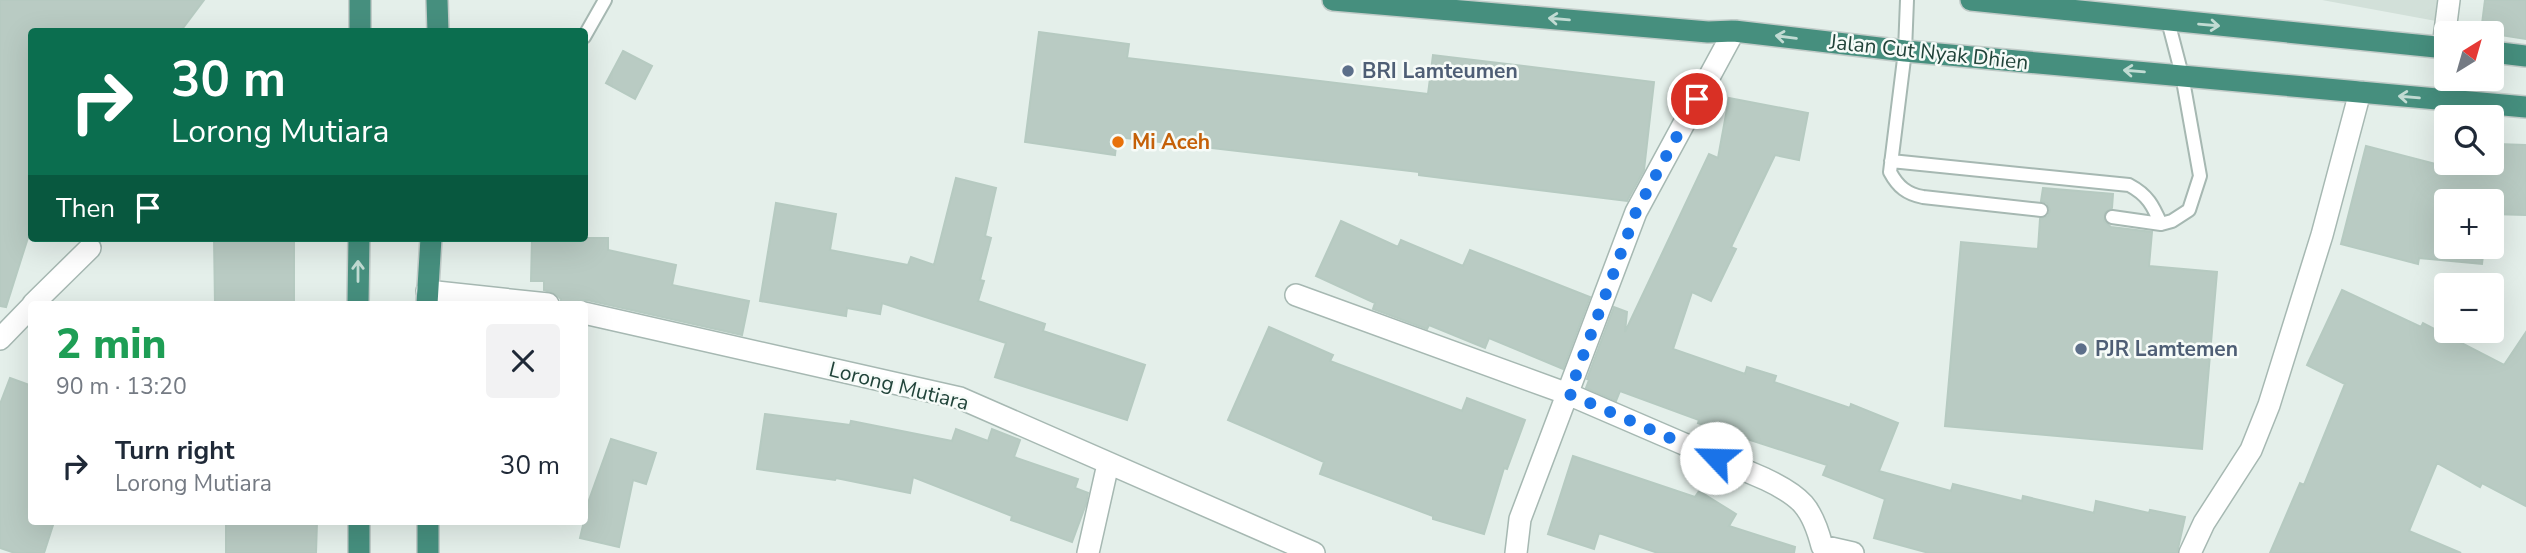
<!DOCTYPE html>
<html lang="en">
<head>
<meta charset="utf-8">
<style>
  :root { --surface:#fff; --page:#f2f2f3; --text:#1f2937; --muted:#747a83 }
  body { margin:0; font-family:"Nunito Sans",sans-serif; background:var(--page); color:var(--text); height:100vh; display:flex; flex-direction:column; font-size:26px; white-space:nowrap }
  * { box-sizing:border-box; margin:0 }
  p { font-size:23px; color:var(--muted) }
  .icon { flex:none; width:38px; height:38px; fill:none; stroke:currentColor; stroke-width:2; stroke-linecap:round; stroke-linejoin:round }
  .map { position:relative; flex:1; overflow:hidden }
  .drawer { position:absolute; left:28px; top:301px; width:560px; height:224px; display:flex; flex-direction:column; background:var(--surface); border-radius:7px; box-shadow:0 7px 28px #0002 }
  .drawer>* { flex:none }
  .top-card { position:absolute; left:28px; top:28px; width:560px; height:214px; border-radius:7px; box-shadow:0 7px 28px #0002; background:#0b6e4f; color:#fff; overflow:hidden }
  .needle { width:46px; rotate:37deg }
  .tools { position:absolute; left:2434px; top:21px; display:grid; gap:14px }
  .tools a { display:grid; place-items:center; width:70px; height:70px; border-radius:7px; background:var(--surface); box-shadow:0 7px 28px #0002; font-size:35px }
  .pin { position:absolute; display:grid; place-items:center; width:60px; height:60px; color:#fff; margin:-30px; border:4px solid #fff; border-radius:50%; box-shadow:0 2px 7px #0007 }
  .me { position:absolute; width:77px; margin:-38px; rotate:294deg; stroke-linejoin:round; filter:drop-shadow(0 0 5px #0008) }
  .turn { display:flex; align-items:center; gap:24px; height:147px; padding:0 28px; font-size:32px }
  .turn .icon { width:91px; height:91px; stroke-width:2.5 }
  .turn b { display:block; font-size:49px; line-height:60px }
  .then { display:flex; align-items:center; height:66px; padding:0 28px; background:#0003; gap:14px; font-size:26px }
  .round { display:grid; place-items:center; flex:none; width:74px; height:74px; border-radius:7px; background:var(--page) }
  .headline { display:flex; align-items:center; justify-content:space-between; height:119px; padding:0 28px }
  h1 { font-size:42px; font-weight:800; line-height:52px; color:#1e9e55 }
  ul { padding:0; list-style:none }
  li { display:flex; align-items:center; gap:21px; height:91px; padding:0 28px }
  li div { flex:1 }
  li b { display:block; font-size:26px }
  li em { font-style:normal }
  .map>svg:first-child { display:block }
  .built { fill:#d2e0d9 }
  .building { fill:#b9cbc3; stroke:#b6cac1; stroke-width:2 }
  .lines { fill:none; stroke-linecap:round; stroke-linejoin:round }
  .service-casing { stroke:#a6b8b2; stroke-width:16 }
  .minor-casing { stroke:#a6b8b2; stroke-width:24 }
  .trunk-casing { stroke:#c1cbc8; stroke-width:24 }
  .service { stroke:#fff; stroke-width:12 }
  .minor { stroke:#fff; stroke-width:21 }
  .trunk { stroke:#468f7e; stroke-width:21 }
  .oneway { stroke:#c1dbd3 }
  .route { stroke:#1a73e8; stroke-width:12; stroke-dasharray:0 21.6 }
  .service-dot { fill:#5c6f8a; stroke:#f6fbf8; stroke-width:2.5 }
  .food-dot { fill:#e8710a; stroke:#f6fbf8; stroke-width:2.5 }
  .labels { text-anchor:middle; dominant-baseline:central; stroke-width:5; stroke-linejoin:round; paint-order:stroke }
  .street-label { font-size:21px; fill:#21443a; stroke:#f6fbf8 }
  .service-label { font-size:21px; font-weight:bold; fill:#4e5e75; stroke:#f6fbf8; text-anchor:start }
  .food-label { font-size:21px; font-weight:bold; fill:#c56008; stroke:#f6fbf8; text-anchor:start }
</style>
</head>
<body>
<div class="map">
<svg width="2526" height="553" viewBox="0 0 2526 553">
  <rect width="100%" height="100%" fill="#e4efea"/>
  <path class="built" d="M2322,0H2441L2436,21Z"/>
  <path class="building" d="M0,0H204L180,32H32V225L6,307L0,306Z
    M2485,0H2526V39L2481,32Z
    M1039,32L1129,44L1127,58L1428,94L1433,55L1654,82L1644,170L1627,201L1419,175V172L1117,137L1115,155L1025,142Z
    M623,51L652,66L635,99L606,83Z
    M1729,98L1808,113L1799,160L1775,155L1731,247L1736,249L1711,301L1692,292L1673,349L1745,374L1747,367L1776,376L1774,382L1850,408L1851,404L1898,423L1879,471L1951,491L1953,484L2022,501L2023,496L2094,513L2096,501L2149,513L2150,510L2185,517L2177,553H1929L1874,538L1885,499L1823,475L1827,465L1698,423L1699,420L1620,391L1616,401L1586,388L1589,380L1587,379L1614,307L1627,312L1625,332L1709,154L1718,158Z
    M2497,144L2526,145V215L2492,214V201H2446V247H2484L2482,264L2419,258L2418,264L2341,244L2366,146L2451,168V163H2496Z
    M956,178L996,188L985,236L991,238L980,280L984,281L978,301L1045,324L1043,331L1145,365L1127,420L995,377L1006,343L882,303L880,314L847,308L846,316L760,301L776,203L836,214L830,250L908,265L911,257L934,265Z
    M2043,188L2113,194L2112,208L2105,212L2104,221L2111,227L2152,232L2149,266L2217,272L2202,449L1945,426L1961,242L2038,249L2040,219L2048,216L2050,210L2047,203L2041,201Z
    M1341,221L1398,247L1401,240L1463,266L1470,250L1590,297L1563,369L1489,338L1485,348L1429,325L1427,329L1373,309L1375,303L1316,276Z
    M214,238H294V304H215Z
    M532,238H608V250L676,265L672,285L749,301L742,335L587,300L579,301L574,304H561V299L556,294L544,290V281H531Z
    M2342,290L2421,327L2423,323L2504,365L2526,332V506L2482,483L2480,487L2437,463L2409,531L2461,553H2270L2300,483L2304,485L2345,384L2307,365Z
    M1269,327L1333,355L1330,361L1462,411L1467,398L1525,420L1507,469L1504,468L1484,534L1433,519V516L1320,474L1324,462L1228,420Z
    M10,378L32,386V522H54L44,553H15L0,548V404Z
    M765,414L850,425L851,421L952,441L956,429L988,441L992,429L1020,440L1014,457L1078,479L1075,488L1088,493L1086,504L1072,542L1011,520L1012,516L913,477L910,493L836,478L835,480L757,469Z
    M611,439L656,453L646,484L633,480L619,547L580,538L589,500Z
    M1573,456L1695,497L1699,491L1736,514L1729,526L1795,547L1794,553H1658L1599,533L1594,549L1548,534Z
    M226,522H317L316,553H226Z"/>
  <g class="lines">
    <defs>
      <path id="service" d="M1907,0L1905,51L1890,172C1898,187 1907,194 1923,197L2041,210
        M584,37L605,0
        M1891,161L2129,185C2148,195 2153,206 2161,224
        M2112,217L2161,224L2172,221L2189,210L2200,176L2182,75L2168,21"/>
      <path id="minor" d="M2443,47L2449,0
        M427,291L548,304
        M1296,295L1568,394L1765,479C1801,496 1812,507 1822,546L1853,553
        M33,304L90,248
        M584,313L960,398L1314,553
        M0,339L32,306
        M1088,553L1108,464
        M1516,553L1520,519L1636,212L1734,31
        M2190,553L2204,523L2251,450L2269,405L2322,235L2360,92"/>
      <path id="trunk" d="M437,0L438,32
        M1333,0L1708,32L1734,31L1905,51L2526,107
        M1971,0L2446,48
        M360,32V0
        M2492,52L2526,56
        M358,304L359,238
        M427,304L431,238
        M359,522V553
        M428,522V553"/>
    </defs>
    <use href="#service" class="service-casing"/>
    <use href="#minor" class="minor-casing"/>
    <use href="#trunk" class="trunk-casing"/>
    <use href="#service" class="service"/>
    <use href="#minor" class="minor"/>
    <use href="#trunk" class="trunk"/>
  </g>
  <defs><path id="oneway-shaft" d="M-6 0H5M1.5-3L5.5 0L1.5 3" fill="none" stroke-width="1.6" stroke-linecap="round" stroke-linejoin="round" transform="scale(1.75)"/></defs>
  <g class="oneway">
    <use href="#oneway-shaft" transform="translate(1559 19) rotate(-175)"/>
    <use href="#oneway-shaft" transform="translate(2209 25) rotate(5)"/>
    <use href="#oneway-shaft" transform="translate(1786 37) rotate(-173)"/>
    <use href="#oneway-shaft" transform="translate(2134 71) rotate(-175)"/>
    <use href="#oneway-shaft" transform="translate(2409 97) rotate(-175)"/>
    <use href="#oneway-shaft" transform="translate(358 271) rotate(-90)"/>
  </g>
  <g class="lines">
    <path class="route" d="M1697,99L1636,212L1569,394L1716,458"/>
  </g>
  <g class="service-dot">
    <circle cx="1348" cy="71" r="7"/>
    <circle cx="2081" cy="349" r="7"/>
  </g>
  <circle class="food-dot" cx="1118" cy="142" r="7"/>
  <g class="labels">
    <g class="street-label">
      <text transform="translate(1929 52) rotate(6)">Jalan Cut Nyak Dhien</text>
      <text transform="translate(899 386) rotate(14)">Lorong Mutiara</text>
    </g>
    <g class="service-label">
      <text x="1362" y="71">BRI Lamteumen</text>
      <text x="2095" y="349">PJR Lamtemen</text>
    </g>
    <g class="food-label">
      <text x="1132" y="142">Mi Aceh</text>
    </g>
  </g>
</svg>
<div class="tools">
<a><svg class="needle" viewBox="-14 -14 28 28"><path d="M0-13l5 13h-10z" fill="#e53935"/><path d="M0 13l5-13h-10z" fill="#747a83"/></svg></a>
<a><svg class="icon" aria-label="search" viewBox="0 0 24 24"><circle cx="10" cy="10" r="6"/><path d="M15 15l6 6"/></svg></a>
<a>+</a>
<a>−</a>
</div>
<div class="pin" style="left:1697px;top:99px;background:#d93025"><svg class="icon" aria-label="arrive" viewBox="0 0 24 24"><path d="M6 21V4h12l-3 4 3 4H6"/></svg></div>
<svg class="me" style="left:1716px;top:458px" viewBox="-20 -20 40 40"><circle r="19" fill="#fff"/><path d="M0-13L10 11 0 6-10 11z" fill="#1a73e8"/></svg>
<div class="top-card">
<div class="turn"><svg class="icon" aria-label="right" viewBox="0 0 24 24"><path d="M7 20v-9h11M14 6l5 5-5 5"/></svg><div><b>30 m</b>Lorong Mutiara</div></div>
<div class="then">Then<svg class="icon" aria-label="arrive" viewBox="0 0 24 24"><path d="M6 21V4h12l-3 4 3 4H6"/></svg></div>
</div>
<section class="drawer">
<div class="headline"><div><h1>2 min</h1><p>90 m · 13:20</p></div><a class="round"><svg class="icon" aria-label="close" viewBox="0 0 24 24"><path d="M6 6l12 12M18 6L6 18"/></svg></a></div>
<ul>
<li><svg class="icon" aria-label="right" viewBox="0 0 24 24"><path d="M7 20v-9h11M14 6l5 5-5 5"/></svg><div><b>Turn right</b><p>Lorong Mutiara</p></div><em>30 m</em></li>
</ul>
</section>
</div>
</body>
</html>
